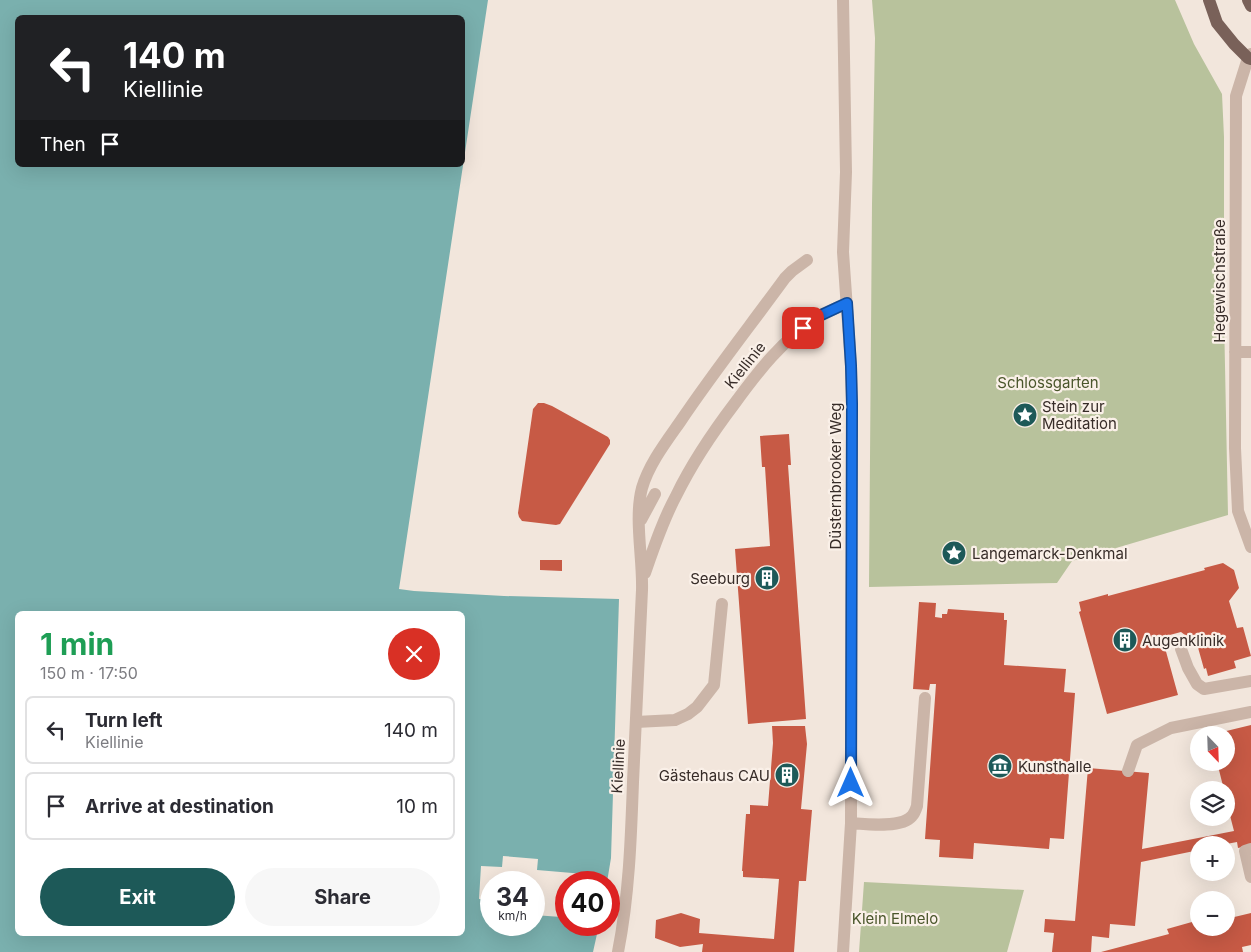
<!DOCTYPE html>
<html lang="en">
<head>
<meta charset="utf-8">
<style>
  :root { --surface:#fff; --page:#f7f7f7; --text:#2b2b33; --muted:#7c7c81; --line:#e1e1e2; --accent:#1d5958 }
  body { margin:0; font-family:Inter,sans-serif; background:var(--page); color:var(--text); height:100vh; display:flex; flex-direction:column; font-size:19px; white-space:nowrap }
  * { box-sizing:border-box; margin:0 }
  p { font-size:16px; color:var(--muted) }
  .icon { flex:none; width:28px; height:28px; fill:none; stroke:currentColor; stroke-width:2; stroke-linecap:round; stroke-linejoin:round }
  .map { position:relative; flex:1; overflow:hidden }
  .panel { position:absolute; left:15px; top:611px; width:450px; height:325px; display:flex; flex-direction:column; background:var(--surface); border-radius:8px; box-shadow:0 5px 20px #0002 }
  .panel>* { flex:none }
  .top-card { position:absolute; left:15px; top:15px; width:450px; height:152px; border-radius:8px; box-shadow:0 5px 20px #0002; background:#202124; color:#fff; overflow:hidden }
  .needle { width:32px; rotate:157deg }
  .fabs { position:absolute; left:1190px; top:726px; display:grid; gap:10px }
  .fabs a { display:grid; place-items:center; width:45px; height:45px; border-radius:50%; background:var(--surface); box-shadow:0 5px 20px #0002; font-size:25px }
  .speed { position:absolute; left:480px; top:871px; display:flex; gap:10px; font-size:25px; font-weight:700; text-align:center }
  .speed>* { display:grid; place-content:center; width:65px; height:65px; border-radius:50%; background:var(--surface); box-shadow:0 5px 20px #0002; line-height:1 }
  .speed small { font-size:12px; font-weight:400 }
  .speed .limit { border:8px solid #d22; background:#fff; color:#111 }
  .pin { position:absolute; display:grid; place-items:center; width:42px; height:42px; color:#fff; margin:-21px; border-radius:10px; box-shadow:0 2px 8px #0006 }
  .me { position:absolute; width:55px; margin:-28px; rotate:0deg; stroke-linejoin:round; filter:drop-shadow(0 0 4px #0008) }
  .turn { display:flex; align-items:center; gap:18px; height:105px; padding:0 25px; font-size:22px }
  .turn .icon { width:65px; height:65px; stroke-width:2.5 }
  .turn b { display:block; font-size:35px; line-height:42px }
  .then { display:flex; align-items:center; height:48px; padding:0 25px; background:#0003; gap:10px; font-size:19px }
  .round { display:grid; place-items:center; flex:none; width:52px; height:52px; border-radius:26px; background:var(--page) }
  .summary { display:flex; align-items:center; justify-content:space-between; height:85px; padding:0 25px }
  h1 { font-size:30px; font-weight:700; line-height:38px; color:#1e9e55 }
  .action { display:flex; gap:10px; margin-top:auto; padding:10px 25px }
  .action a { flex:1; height:58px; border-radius:30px; background:var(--accent); color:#fff; font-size:20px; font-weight:700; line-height:58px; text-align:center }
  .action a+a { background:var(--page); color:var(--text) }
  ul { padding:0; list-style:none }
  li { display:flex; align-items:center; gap:15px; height:68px; margin:0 10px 8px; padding:0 15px; border:2px solid var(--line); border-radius:8px }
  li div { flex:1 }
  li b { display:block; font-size:19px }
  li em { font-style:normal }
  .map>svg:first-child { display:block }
  .green { fill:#b8c29c }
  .water { fill:#7ab0ae; fill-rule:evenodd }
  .pier { fill:#f2e6dc }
  .building { fill:#c75a45 }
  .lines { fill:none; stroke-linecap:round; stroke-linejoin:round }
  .minor { stroke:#cbb5a8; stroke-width:12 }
  .major { stroke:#796159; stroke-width:12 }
  .route-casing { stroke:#114b97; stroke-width:12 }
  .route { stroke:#1a73e8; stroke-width:9 }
  .labels { text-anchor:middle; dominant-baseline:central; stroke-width:4.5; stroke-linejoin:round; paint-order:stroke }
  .street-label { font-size:15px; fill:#372c28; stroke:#faf0e8 }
  .park-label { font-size:15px; fill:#4a562b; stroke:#faf0e8 }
  .poi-label { font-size:15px; fill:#372c28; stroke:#faf0e8; text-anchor:start }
</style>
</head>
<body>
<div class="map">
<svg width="1251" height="952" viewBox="0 0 1251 952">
  <rect width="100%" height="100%" fill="#f2e6dc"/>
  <path class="green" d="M872,0H1175L1194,44L1222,94L1224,137V316L1228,515L1072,561L1057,583L869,587L872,204L875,38Z
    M864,882L1024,890L1007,952H859Z"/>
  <path class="water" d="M0,0H488L399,589L414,591L504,596L619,599L611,858L607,882H566V925H599L593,952H0ZM18,18H462V165H18ZM18,614H462V934H18ZM491,882H534V925H491Z"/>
  <path class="pier" d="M503,856L538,859L537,870L596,875V882H566V906H562L561,917L534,915V882H491V900L479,899L481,866L502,867Z"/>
  <path class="building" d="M538,403H544L552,406L608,437L610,440V444L560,524L556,525L522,521L519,517L518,513L533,409Z
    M789,434L791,465H788L806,719L748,724L735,549L770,546L765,467H762L760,436Z
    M540,560H562V571L540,570Z
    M1223,563L1234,570L1239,588L1229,601L1237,628L1243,627L1251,656L1234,661L1236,668L1208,676L1206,668L1204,669L1197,644L1181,632L1162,637L1178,695L1107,714L1079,612L1081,611L1079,602L1108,594V596L1205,570L1204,568Z
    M919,602L936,603L935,617L942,618V614H947L948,609L1004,613V620H1007L1004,665L1066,669L1064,692L1075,693L1064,839L1050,838L1049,849L974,843L973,859L939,857L940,840L925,839L936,684H930L929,690L913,689Z
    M1251,725V845L1238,848L1237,842L1221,845H1199V850L1141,862L1135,926L1110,924L1109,938L1092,936L1091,952H1052L1054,933L1044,932L1045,919L1075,921L1088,768L1149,773L1142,849L1234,831L1226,800V790H1224L1217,762H1226V735L1214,734Z
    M772,726H805L807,744L801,809L812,810L806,881H799L794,952H702L703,944L680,947L655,938L656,920L681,913L700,919L699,933L774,939L779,879L743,877V871H742L746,814H750V805L768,806L773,743Z
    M1251,913V945L1242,947L1243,952H1101L1169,934L1167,929L1199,920V928H1226V919Z"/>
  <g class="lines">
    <path class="minor" d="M1251,54L1248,58L1236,96L1235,448L1238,511L1251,547
      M1235,352H1251
      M641,520L655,494
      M645,573C654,547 663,520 676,496C692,463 713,432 735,403C759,370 782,341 816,318C825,312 837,308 847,303
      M1181,649L1188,668L1197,684L1204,689L1251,681
      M636,722L675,720L688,714L697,707L714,685L722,604
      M1128,771L1137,745L1171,728L1251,712
      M851,823C865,824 901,829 912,816C914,814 916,809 917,806L925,698
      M1251,849L1245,851L1251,877
      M618,952C629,896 631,839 633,782C636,718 639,654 642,590C643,558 634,518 642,488C649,464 666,442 680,422C713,373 750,326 785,278L792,271L807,260
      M843,952L851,823L852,404L851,366L843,252L846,172L843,0"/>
    <path class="major" d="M1209,0L1217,23L1234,44L1248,58L1251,59
      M1248,0L1251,6"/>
  </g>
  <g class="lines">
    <defs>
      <path id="route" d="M803,328L817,317L847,303L851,366L852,404L851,783"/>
    </defs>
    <use href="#route" class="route-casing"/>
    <use href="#route" class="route"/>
  </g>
  <defs>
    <symbol id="sight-disc" viewBox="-11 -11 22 22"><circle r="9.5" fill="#1d5958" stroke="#faf0e8"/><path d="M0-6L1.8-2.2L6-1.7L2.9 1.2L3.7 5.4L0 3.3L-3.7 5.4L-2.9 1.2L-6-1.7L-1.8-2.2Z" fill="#fff"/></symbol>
    <symbol id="building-disc" viewBox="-11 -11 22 22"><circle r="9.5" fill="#1d5958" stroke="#faf0e8"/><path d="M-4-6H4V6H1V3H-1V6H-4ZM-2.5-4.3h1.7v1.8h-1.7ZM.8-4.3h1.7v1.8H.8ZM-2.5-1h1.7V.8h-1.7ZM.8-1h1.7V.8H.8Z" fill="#fff"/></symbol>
    <symbol id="museum-disc" viewBox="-11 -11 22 22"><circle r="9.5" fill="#1d5958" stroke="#faf0e8"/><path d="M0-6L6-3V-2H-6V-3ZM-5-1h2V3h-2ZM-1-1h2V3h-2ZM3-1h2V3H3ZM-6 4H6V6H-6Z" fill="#fff"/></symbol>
  </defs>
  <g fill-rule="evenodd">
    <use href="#sight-disc" x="1011" y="401" width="28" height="28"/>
    <use href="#sight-disc" x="940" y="539" width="28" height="28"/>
    <use href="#building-disc" x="753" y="564" width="28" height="28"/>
    <use href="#building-disc" x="1111" y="626" width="28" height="28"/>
    <use href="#museum-disc" x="986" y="752" width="28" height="28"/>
    <use href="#building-disc" x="773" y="761" width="28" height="28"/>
  </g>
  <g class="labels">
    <g class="street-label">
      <text transform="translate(1219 281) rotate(-90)">Hegewischstraße</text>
      <text transform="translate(745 365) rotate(-51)">Kiellinie</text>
      <text transform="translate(835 476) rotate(-90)">Düsternbrooker Weg</text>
      <text transform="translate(618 766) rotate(-87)">Kiellinie</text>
    </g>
    <g class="park-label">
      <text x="1048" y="382">Schlossgarten</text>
      <text x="895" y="918">Klein Elmelo</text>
    </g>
    <g class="poi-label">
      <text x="1042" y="406">Stein zur<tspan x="1042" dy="17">Meditation</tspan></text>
      <text x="972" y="553">Langemarck-Denkmal</text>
      <text x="750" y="578" text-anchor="end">Seeburg</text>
      <text x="1142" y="640">Augenklinik</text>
      <text x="1018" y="766">Kunsthalle</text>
      <text x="770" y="775" text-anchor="end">Gästehaus CAU</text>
    </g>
  </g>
</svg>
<div class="fabs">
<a><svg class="needle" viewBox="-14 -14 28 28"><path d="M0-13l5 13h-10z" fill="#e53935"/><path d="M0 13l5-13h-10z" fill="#7c7c81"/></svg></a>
<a><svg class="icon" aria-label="layers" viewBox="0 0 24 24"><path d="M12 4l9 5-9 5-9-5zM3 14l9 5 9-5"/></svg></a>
<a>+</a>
<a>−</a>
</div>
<div class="speed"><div>34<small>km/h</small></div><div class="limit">40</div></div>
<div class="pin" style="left:803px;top:328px;background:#d93025"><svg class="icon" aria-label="arrive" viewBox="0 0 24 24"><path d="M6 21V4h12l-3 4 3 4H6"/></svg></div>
<svg class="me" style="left:851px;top:783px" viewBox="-20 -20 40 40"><path d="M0-17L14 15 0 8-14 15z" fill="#1a73e8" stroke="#fff" stroke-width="4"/></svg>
<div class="top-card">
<div class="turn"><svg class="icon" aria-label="left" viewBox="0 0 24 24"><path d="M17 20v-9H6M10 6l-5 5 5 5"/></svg><div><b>140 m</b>Kiellinie</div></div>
<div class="then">Then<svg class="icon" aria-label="arrive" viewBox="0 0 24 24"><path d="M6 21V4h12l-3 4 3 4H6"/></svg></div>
</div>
<section class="panel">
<div class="summary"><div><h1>1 min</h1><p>150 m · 17:50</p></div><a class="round" style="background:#d93025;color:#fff"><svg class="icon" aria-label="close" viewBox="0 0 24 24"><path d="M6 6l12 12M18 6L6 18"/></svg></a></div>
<ul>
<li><svg class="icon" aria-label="left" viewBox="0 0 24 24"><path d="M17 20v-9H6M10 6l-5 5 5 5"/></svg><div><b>Turn left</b><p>Kiellinie</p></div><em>140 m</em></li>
<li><svg class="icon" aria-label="arrive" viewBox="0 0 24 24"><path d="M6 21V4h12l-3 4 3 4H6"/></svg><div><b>Arrive at destination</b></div><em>10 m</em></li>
</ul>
<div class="action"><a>Exit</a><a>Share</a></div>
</section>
</div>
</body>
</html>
